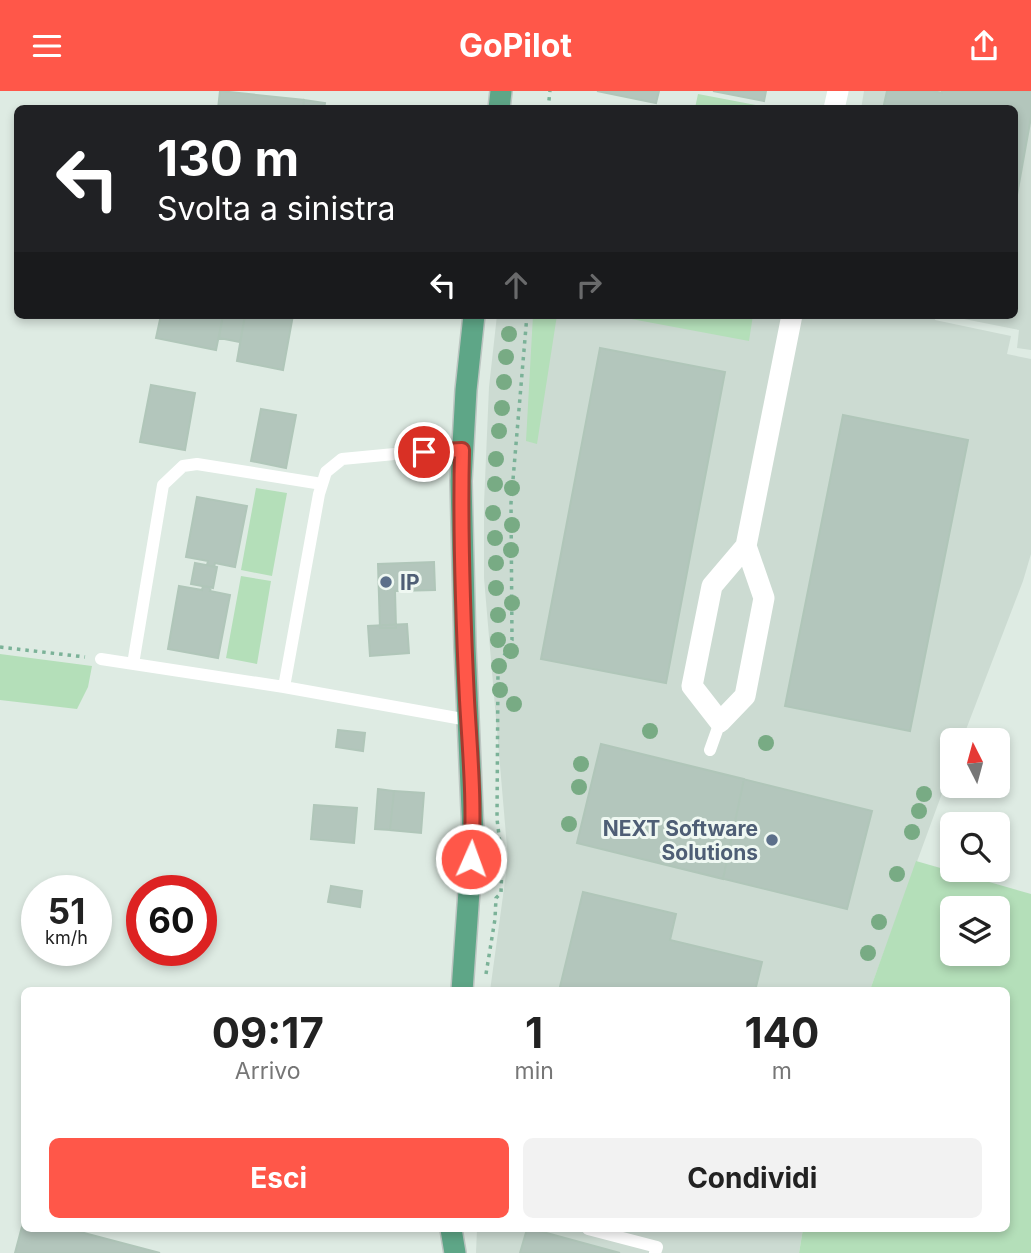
<!DOCTYPE html>
<html lang="it">
<head>
<meta charset="utf-8">
<style>
  :root { --surface:#fff; --page:#f2f2f2; --text:#222; --muted:#767676; --accent:#ff5749 }
  body { margin:0; font-family:Inter,sans-serif; background:var(--page); color:var(--text); height:100vh; display:flex; flex-direction:column; font-size:26px; white-space:nowrap }
  * { box-sizing:border-box; margin:0 }
  p { font-size:23px; color:var(--muted) }
  .icon { flex:none; width:38px; height:38px; fill:none; stroke:currentColor; stroke-width:2; stroke-linecap:round; stroke-linejoin:round }
  .map { position:relative; flex:1; overflow:hidden }
  .details { position:absolute; left:21px; top:896px; width:989px; height:245px; display:flex; flex-direction:column; background:var(--surface); border-radius:10px; box-shadow:0 4px 10px #0003 }
  .details>* { flex:none }
  .banner { position:absolute; left:14px; top:14px; width:1004px; height:214px; border-radius:10px; box-shadow:0 4px 10px #0003; background:#202124; color:#fff; overflow:hidden }
  .needle { width:46px; rotate:354deg }
  .controls { position:absolute; left:940px; top:637px; display:grid; gap:14px }
  .controls a { display:grid; place-items:center; width:70px; height:70px; border-radius:10px; background:var(--surface); box-shadow:0 4px 10px #0003; font-size:35px }
  .speed { position:absolute; left:21px; top:784px; display:flex; gap:14px; font-size:35px; font-weight:700; text-align:center }
  .speed>* { display:grid; place-content:center; width:91px; height:91px; border-radius:50%; background:var(--surface); box-shadow:0 4px 10px #0003; line-height:1 }
  .speed small { font-size:18px; font-weight:400 }
  .speed .limit { border:10px solid #d22; background:#fff; color:#111 }
  .pin { position:absolute; display:grid; place-items:center; width:60px; height:60px; color:#fff; margin:-30px; border:4px solid #fff; border-radius:50%; box-shadow:0 2px 7px #0007 }
  .me { position:absolute; width:77px; margin:-38px; rotate:2deg; stroke-linejoin:round; filter:drop-shadow(0 0 5px #0008) }
  .turn { display:flex; align-items:center; gap:24px; height:147px; padding:0 28px; font-size:32px }
  .turn .icon { width:91px; height:91px; stroke-width:2.5 }
  .turn b { display:block; font-size:49px; line-height:60px }
  .lanes { display:flex; align-items:center; height:66px; padding:0 28px; background:#0003; justify-content:center; gap:35px; direction:ltr }
  .lanes .off { opacity:.35 }
  .eta { display:flex; justify-content:space-evenly; align-items:center; height:119px; text-align:center }
  .eta b { font-size:42px; font-weight:700; line-height:49px }
  .primary-button { display:flex; gap:14px; margin-top:auto; padding:14px 28px }
  .primary-button a { flex:1; height:80px; border-radius:10px; background:var(--accent); color:#fff; font-size:28px; font-weight:700; line-height:80px; text-align:center }
  .primary-button a+a { background:var(--page); color:var(--text) }
  header { display:flex; justify-content:space-between; align-items:center; height:91px; padding:0 28px; background:var(--accent); color:#fff; font-size:32px; font-weight:700 }
  .map>svg:first-child { display:block }
  .built { fill:#ccdbd2 }
  .green { fill:#b4dfb9; fill-rule:evenodd }
  .building { fill:#b3c6bc; stroke:#b0c6b9; stroke-width:2 }
  .lines { fill:none; stroke-linecap:round; stroke-linejoin:round }
  .primary-casing { stroke:#bcc5c1; stroke-width:24 }
  .path { stroke:#7bb298; stroke-width:3.5; stroke-dasharray:3.5 5; stroke-linecap:butt }
  .service { stroke:#fff; stroke-width:12 }
  .minor { stroke:#fff; stroke-width:21 }
  .primary { stroke:#5ea687; stroke-width:21 }
  .tree { fill:#78ab84 }
  .route-casing { stroke:#a6392f; stroke-width:18 }
  .route { stroke:#ff5749; stroke-width:12 }
  .service-dot { fill:#5c6f8a; stroke:#eff8f2; stroke-width:2.5 }
  .labels { text-anchor:middle; dominant-baseline:central; stroke-width:6; stroke-linejoin:round; paint-order:stroke }
  .service-label { font-size:21px; font-weight:bold; fill:#4e5e75; stroke:#eff8f2; text-anchor:start }
</style>
</head>
<body>
<header><svg class="icon" aria-label="menu" viewBox="0 0 24 24"><path d="M4 6h16M4 12h16M4 18h16"/></svg>GoPilot<svg class="icon" aria-label="share" viewBox="0 0 24 24"><path d="M12 15V3M7 8l5-5 5 5M5 13v7h14v-7"/></svg></header>
<div class="map">
<svg width="1031" height="1162" viewBox="0 0 1031 1162">
  <rect width="100%" height="100%" fill="#deebe3"/>
  <path class="built" d="M864,0H1031V259L1017,257L1019,239L944,224H1015V18H861Z
    M497,224H936L935,229L1011,245L1007,263L1031,268V463L1023,490L962,649H952V675L870,899L490,900L508,768L484,487V413L489,296Z
    M477,1138H803L799,1162H476Z"/>
  <path class="green" d="M698,3L761,15L760,17H695Z
    M533,224H557L537,353L526,350Z
    M610,224H753L749,250Z
    M256,397L287,402L272,485L241,479Z
    M241,485L271,490L257,573L226,567Z
    M0,563L92,575L88,596L77,618L0,609Z
    M916,770L1031,803V1162H799L803,1138H1006V900L870,899ZM998,817V863H952V817Z"/>
  <path class="building" d="M220,0L304,9L303,18H218Z
    M597,0H659L656,12Z
    M713,0H766L764,10Z
    M887,0H933L942,2V0H1031V26L1015,115V18H883Z
    M304,9L325,12L324,18H303Z
    M161,224H223L216,259L156,247Z
    M223,224L245,225L240,251L219,247Z
    M293,224L283,279L237,270L245,224Z
    M600,257L725,281L666,592L541,568Z
    M151,294L195,302L185,359L140,351Z
    M261,318L296,324L286,377L251,370Z
    M843,324L968,349L910,640L785,615Z
    M197,406L247,415L235,476L215,472L214,476L207,474L208,470L186,466Z
    M434,471L435,499L395,500L396,537H380L378,473Z
    M195,472L217,476L213,497L191,493Z
    M179,495L202,499L203,495L211,496L210,500L230,504L218,567L168,558Z
    M407,533L409,562L370,565L368,535Z
    M338,639L365,642L363,660L336,656Z
    M601,653L872,720L847,818L577,752Z
    M601,653L744,688L723,788L577,752Z
    M378,698L394,700L390,739L375,738Z
    M394,700L424,702L421,742L390,739Z
    M314,714L357,717L354,752L311,748Z
    M331,795L362,800L360,816L328,811Z
    M583,801L676,823L670,849L762,871L755,900H559Z
    M24,1128V1138H69L160,1162H15Z
    M527,1138H532L620,1162H520Z"/>
  <g class="lines">
    <defs>
      <path id="primary" d="M499,18L501,0
        M462,900L473,743L465,556L461,390L466,299L474,224
        M451,1138L455,1162"/>
    </defs>
    <use href="#primary" class="primary-casing"/>
    <path class="path" d="M548,18L550,0
      M0,556L85,566
      M486,883L495,828L496,807L501,802L502,769L497,728L498,577L512,549L511,412L527,224"/>
    <path class="service" d="M101,568L284,596L468,629
      M133,573L163,394L183,375L197,373L322,393
      M284,596L319,403L326,381L342,368L405,362L462,359
      M710,659L720,631
      M588,1138L657,1156L655,1162"/>
    <path class="minor" d="M834,18L838,0
      M746,455L764,507L745,605L720,631L692,595L712,495L746,455L792,224"/>
    <use href="#primary" class="primary"/>
  </g>
  <g class="tree">
    <circle cx="509" cy="243" r="8"/>
    <circle cx="506" cy="266" r="8"/>
    <circle cx="504" cy="291" r="8"/>
    <circle cx="502" cy="317" r="8"/>
    <circle cx="499" cy="340" r="8"/>
    <circle cx="496" cy="368" r="8"/>
    <circle cx="495" cy="393" r="8"/>
    <circle cx="512" cy="397" r="8"/>
    <circle cx="493" cy="422" r="8"/>
    <circle cx="512" cy="434" r="8"/>
    <circle cx="495" cy="447" r="8"/>
    <circle cx="511" cy="459" r="8"/>
    <circle cx="496" cy="472" r="8"/>
    <circle cx="496" cy="497" r="8"/>
    <circle cx="512" cy="512" r="8"/>
    <circle cx="498" cy="524" r="8"/>
    <circle cx="498" cy="549" r="8"/>
    <circle cx="511" cy="560" r="8"/>
    <circle cx="499" cy="575" r="8"/>
    <circle cx="500" cy="599" r="8"/>
    <circle cx="514" cy="613" r="8"/>
    <circle cx="650" cy="640" r="8"/>
    <circle cx="766" cy="652" r="8"/>
    <circle cx="581" cy="673" r="8"/>
    <circle cx="579" cy="696" r="8"/>
    <circle cx="924" cy="703" r="8"/>
    <circle cx="919" cy="720" r="8"/>
    <circle cx="569" cy="733" r="8"/>
    <circle cx="912" cy="741" r="8"/>
    <circle cx="897" cy="783" r="8"/>
    <circle cx="879" cy="831" r="8"/>
    <circle cx="868" cy="862" r="8"/>
  </g>
  <g class="lines">
    <defs>
      <path id="route" d="M424,361L462,359C460,442 463,526 467,609C470,662 475,715 471,768"/>
    </defs>
    <use href="#route" class="route-casing"/>
    <use href="#route" class="route"/>
  </g>
  <g class="service-dot">
    <circle cx="386" cy="491" r="7"/>
    <circle cx="772" cy="749" r="7"/>
  </g>
  <g class="labels">
    <g class="service-label">
      <text x="400" y="491">IP</text>
      <text x="758" y="737" text-anchor="end">NEXT Software<tspan x="758" dy="24">Solutions</tspan></text>
    </g>
  </g>
</svg>
<div class="controls">
<a><svg class="needle" viewBox="-14 -14 28 28"><path d="M0-13l5 13h-10z" fill="#e53935"/><path d="M0 13l5-13h-10z" fill="#767676"/></svg></a>
<a><svg class="icon" aria-label="search" viewBox="0 0 24 24"><circle cx="10" cy="10" r="6"/><path d="M15 15l6 6"/></svg></a>
<a><svg class="icon" aria-label="layers" viewBox="0 0 24 24"><path d="M12 4l9 5-9 5-9-5zM3 14l9 5 9-5"/></svg></a>
</div>
<div class="speed"><div>51<small>km/h</small></div><div class="limit">60</div></div>
<div class="pin" style="left:424px;top:361px;background:#d93025"><svg class="icon" aria-label="arrive" viewBox="0 0 24 24"><path d="M6 21V4h12l-3 4 3 4H6"/></svg></div>
<svg class="me" style="left:471px;top:768px" viewBox="-20 -20 40 40"><circle r="17" fill="#ff5749" stroke="#fff" stroke-width="3"/><path d="M0-11L8 9 0 5-8 9z" fill="#fff"/></svg>
<div class="banner">
<div class="turn"><svg class="icon" aria-label="left" viewBox="0 0 24 24"><path d="M17 20v-9H6M10 6l-5 5 5 5"/></svg><div><b>130 m</b>Svolta a sinistra</div></div>
<div class="lanes"><svg class="icon" aria-label="left" viewBox="0 0 24 24"><path d="M17 20v-9H6M10 6l-5 5 5 5"/></svg><svg class="icon off" aria-label="ahead" viewBox="0 0 24 24"><path d="M12 20V5M6 11l6-6 6 6"/></svg><svg class="icon off" aria-label="right" viewBox="0 0 24 24"><path d="M7 20v-9h11M14 6l5 5-5 5"/></svg></div>
</div>
<section class="details">
<div class="eta">
<div><b>09:17</b><p>Arrivo</p></div>
<div><b>1</b><p>min</p></div>
<div><b>140</b><p>m</p></div>
</div>
<div class="primary-button"><a>Esci</a><a>Condividi</a></div>
</section>
</div>
</body>
</html>
